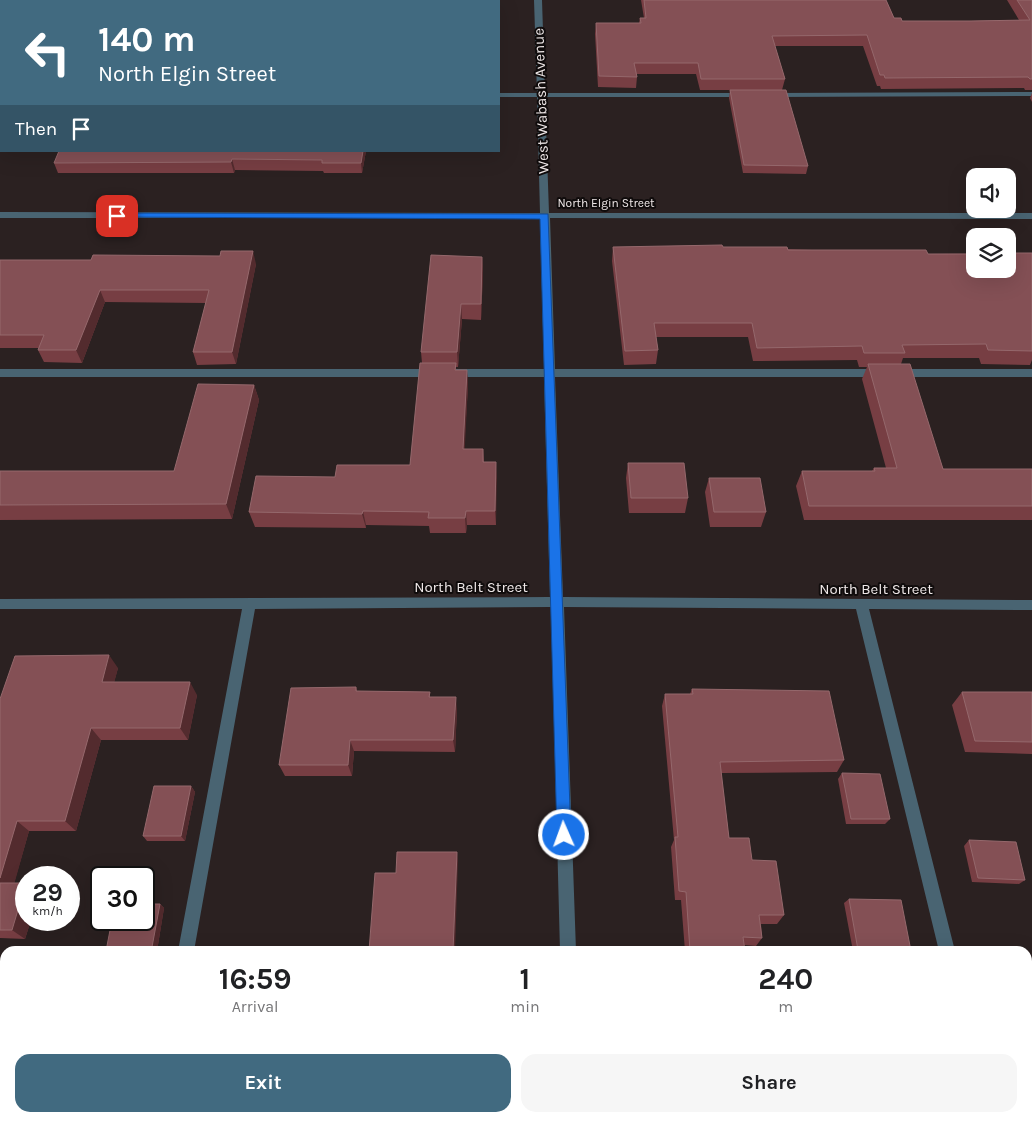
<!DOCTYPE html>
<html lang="en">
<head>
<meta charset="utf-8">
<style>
  :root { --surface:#fff; --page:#f6f6f6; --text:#202124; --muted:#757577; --accent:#416a80 }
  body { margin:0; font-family:Karla,sans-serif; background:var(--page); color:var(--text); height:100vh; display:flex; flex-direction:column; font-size:19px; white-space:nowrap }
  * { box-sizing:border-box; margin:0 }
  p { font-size:16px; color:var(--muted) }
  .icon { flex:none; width:28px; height:28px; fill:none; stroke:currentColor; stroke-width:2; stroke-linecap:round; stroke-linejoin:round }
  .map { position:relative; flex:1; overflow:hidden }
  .panel { position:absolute; left:0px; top:946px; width:1032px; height:176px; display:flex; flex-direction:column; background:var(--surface); border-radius:15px 15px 0 0; box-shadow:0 5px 20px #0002 }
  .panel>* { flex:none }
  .top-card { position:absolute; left:0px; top:0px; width:500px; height:152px; box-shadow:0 5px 20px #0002; background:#416a80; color:#fff; overflow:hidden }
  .tools { position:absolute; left:966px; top:168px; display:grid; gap:10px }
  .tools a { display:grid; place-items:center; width:50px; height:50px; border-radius:10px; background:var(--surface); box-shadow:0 5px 20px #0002; font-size:25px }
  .speed { position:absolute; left:15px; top:866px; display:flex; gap:10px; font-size:25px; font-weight:700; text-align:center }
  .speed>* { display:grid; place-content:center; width:65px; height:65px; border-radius:50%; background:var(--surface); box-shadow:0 5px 20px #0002; line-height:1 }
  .speed small { font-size:12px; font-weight:400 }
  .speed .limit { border:2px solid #111; border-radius:8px; background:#fff; color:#111 }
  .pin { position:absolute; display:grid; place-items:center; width:42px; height:42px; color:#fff; margin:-21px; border-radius:10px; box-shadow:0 2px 8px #0006 }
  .me { position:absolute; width:55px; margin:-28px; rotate:358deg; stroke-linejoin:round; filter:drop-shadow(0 0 4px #0008) }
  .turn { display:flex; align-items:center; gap:18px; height:105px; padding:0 15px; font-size:22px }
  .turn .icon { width:65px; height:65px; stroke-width:2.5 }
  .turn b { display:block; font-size:35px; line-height:42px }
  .then { display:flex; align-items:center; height:48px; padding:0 15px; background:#0003; gap:10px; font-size:19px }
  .eta { display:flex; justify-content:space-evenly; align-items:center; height:85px; text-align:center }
  .eta b { font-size:30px; font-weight:700; line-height:35px }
  .cta { display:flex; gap:10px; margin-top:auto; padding:10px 15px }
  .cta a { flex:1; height:58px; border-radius:15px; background:var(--accent); color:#fff; font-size:20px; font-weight:700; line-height:58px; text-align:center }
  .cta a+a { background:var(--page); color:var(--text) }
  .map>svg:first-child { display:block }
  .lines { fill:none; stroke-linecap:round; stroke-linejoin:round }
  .minor { fill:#496472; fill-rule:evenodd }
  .wall { fill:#773e43 }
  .shaded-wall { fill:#532b2e }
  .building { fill:#845055; stroke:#95686c }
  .route { fill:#1a73e8; stroke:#114b97 }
  .labels { text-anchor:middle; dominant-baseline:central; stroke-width:4; stroke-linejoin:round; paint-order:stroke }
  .far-street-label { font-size:12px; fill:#efe8e8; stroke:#100c0c }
  .street-label { font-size:15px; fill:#efe8e8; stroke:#100c0c }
</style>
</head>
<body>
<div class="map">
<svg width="1032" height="1122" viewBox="0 0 1032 1122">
  <rect width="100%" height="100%" fill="#2b2121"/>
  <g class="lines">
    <path class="minor" d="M534,0H542L545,93H745L749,95L745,97H545L549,213H1032V219L550,218L555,369H1032V377H555L563,597L1032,600V610L869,609L955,951H939L856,609L564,607L576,951H560L551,607L255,609L194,951H178L242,609H0V599L550,597L544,377H0V369H544L540,218H0V212L540,213L537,97H499V93H537Z
      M1032,92V96L772,97L768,95L772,93Z
      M147,1118H165L164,1122H146Z
      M564,1118H582V1122H564Z
      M979,1118H997L998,1122H980Z"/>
  </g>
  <path class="wall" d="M641,0H886L894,18L902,21H970L1019,20L1007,0H1032V90H1025L1024,88L881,89L880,86H877L863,46H775L785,79L782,90H700L696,74H636L637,77L636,88L598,87L595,34L596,23H639L640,18H644Z
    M730,90L808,166L806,174L743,173L729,98Z
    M1032,93V102L1030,98Z
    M366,151L362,173H324L323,171L235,170L234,173H58L54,163Z
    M613,247H723L928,254L1032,253V360L1030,365L981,364L979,358H903L901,364L943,469H1032V520H804L796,486L802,471H872L874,468H886L862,379L867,367H859L857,360L753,361L748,337H656L658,350L656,364L624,365L612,261Z
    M482,257L483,273L481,320L462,319L458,367H456V370H467L468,386L464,449H483L484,462H496V525H467L466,533H430L429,526L366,525V528L255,527L249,512L335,477L410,465L422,363L421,352Z
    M0,260L256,264L236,364L197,365L193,352L206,303L105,302L82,363L44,362L38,350L39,348H0Z
    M254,385L259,400L232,519L0,520V471H174Z
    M628,463L688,498L685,513H629L626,478Z
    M709,478L766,512L761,527H710L705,492Z
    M118,668L114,682L197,695L188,740H101L76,831H29L14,883L26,920H31L25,939L0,938V699Z
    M356,687L357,691L430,692V697L457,709L455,752L354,751L352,776H285L279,765Z
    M692,689L844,760L837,772L721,773L729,838L752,860L784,915L777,924H761L762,938L756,946L744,945L745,951H685L681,900H675L671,847L674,840L662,706L665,694H690Z
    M962,692H1032V754L965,752L952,705Z
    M842,773L890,819L885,824H846L838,779Z
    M191,786L195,792L185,841H147L143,836Z
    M969,840L1025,880L1019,884L972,882L964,846Z
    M849,899L911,951H853L844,903Z
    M160,904L164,908L157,951H106Z
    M693,1118H763V1122H693Z
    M1006,1118H1028L1032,1122H1007Z"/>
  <path class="shaded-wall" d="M1,80V93L0,90V82Z
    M363,151H366L362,173L361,163Z
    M232,159L235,170L234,173L231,162Z
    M253,251L256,264L236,364L232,352Z
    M482,257L483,273L481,320V304Z
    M100,290L105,302L82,363L76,350Z
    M461,304L462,319L458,367L457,352Z
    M467,370L468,386L464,464L463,449Z
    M254,385L259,400L232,519L226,504Z
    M496,462L497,477L496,525L495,511Z
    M363,511L366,525V528L362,514Z
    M466,511L467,525L466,533L465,518Z
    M109,655L118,668L111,695L102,682Z
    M190,682L197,695L188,740L180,728Z
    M456,697L457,709L455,752L453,740Z
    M91,728L101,740L76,831L65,821Z
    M350,740L354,751L352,776L348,765Z
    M191,786L195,792L185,841L181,836Z
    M17,821L29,831L12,892L0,884V878Z
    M457,852L458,861L455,951H453Z
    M26,884V920H31L25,939L12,930Z
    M160,904L164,908L157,951L152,947Z
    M61,1118H74L73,1122H60Z
    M433,1118H435V1122H433Z"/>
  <path class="building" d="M198,0H267V1H197Z
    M404,0H442V1H403Z
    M644,0H886L894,18H901L902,21H970L1030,20L1017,0H1032V79H1030L1028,77L885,78L884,75H880L867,35L772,36L785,79H701L698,63H634L637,77L599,76L596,23H641L640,18H646Z
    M0,22H1V80L0,82Z
    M730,90H786L808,166L744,165Z
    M59,151H363L361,163H322V160L232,159L231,162L54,163Z
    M722,245L723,247H787L788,250H926L928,254H975V269H1008V253H1032V351L988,350L986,344L902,345L905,353H864L862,346L757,348L752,323H654L658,350L625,351L613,247Z
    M221,251H253L232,352H193L209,290H100L76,350H38L44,335H0V260H91L93,255L220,256Z
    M431,255L482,257L481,304H461L457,352H421Z
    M420,363H456L455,370H467L463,449H483V462H496L495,511H466L465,518H428L429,512L363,511L362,514L249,512L256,476L335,477L337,465H410Z
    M868,364H910L943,469H1032V506H809L802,471H875L874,468H897Z
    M198,384L254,385L226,504L0,505V471H174Z
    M628,463H684L688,498H631Z
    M709,478H760L766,512H714Z
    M109,655L102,682H190L180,728H91L65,821H17L0,878V699L15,656Z
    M356,687V691L430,692L429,697H456L453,740H350L348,765H279L291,688Z
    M692,689L829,691L844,760L720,762L729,838H749L752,860L776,861L784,915H759L762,938L743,937L745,951H690L686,892L679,891L675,837H678L665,694H693Z
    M962,692H1032V742L975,741Z
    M842,773L880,774L890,819H851Z
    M154,786H191L181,836H143Z
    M969,840L1016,842L1025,880L978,878Z
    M397,852H457L453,951H369L375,873H396Z
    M0,883H26L12,930H0Z
    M849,899L901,900L911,951L858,950Z
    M144,904H160L152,947L145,948L144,951H106L112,920H144Z
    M1028,1007H1032V1122H1022L1021,1118H1028Z
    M2,1082H5V1118H61L60,1122H0V1090Z
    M361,1118H433V1122H361Z
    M698,1118H763V1122H698Z"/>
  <path class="route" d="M117,213L548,214L571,835L569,839L564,841L559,839L557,835L540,219L114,217L112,216Z"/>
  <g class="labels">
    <g class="far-street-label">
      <text x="606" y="203">North Elgin Street</text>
    </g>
    <g class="street-label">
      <text transform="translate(541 101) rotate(-92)">West Wabash Avenue</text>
      <text x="471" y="587">North Belt Street</text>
      <text x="876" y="589">North Belt Street</text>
    </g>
  </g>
</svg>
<div class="tools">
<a><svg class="icon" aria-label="sound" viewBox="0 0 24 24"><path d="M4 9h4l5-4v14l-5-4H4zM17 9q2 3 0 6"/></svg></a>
<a><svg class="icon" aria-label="layers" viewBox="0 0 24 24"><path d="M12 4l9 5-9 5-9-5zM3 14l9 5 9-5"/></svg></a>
</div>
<div class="speed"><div>29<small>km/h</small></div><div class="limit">30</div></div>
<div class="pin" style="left:117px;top:216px;background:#d93025"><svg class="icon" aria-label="arrive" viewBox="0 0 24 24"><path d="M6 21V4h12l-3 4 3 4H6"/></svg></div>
<svg class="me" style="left:564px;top:835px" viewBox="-20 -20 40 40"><circle r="17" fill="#1a73e8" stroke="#fff" stroke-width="3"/><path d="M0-11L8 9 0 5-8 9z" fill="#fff"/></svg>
<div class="top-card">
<div class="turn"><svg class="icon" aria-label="left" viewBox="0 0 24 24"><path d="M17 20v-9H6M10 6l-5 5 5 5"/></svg><div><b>140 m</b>North Elgin Street</div></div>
<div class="then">Then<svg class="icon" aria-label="arrive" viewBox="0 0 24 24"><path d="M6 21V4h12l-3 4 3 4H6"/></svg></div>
</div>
<section class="panel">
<div class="eta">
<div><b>16:59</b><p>Arrival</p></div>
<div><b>1</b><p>min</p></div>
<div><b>240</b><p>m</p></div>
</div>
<div class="cta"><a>Exit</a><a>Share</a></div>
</section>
</div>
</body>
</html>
